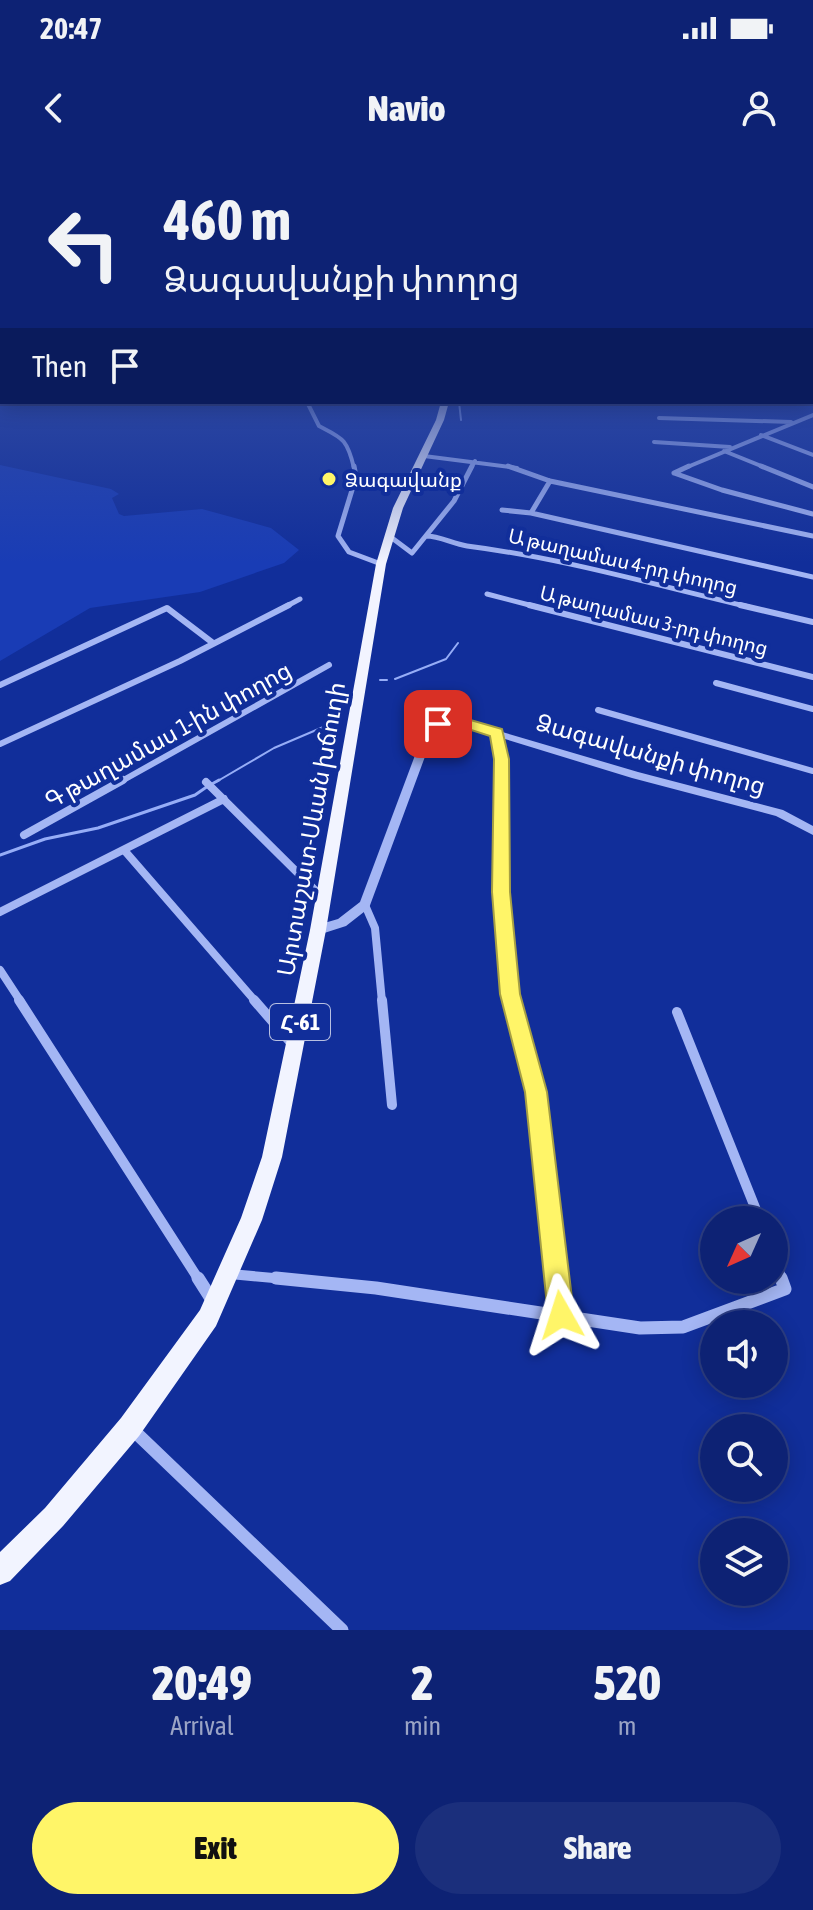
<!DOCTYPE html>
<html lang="en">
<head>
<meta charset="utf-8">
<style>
  :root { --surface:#0d2274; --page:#1b2f7c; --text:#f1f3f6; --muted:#9aa4c5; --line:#2d3f86; --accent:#fff568 }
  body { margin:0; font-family:"Asap Condensed","Noto Sans Armenian",sans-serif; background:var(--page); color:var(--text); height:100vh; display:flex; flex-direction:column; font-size:30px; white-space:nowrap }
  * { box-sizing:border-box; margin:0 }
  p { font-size:26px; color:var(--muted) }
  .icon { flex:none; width:44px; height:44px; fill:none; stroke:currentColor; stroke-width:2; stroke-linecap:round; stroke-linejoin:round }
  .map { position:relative; height:1470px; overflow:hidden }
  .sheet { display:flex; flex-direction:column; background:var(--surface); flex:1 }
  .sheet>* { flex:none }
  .top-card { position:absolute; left:0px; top:0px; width:814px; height:244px; box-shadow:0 4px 20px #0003,0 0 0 2px var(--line); background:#0d2274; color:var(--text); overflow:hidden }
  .needle { width:52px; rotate:225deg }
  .buttons { position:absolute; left:700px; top:1046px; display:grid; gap:16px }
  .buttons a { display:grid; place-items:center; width:88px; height:88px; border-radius:50%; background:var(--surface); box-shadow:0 4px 20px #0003,0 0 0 2px var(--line); font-size:40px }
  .pin { position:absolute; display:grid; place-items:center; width:68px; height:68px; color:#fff; margin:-34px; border-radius:16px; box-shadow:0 4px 12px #0006 }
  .me { position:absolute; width:88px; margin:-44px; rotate:354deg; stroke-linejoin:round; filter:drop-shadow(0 0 6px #0008) }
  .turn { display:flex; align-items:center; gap:28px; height:168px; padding:0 32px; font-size:36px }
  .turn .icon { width:104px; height:104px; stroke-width:2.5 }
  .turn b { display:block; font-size:56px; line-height:68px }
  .then { display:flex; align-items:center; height:76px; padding:0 32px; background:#0003; gap:16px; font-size:30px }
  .eta { display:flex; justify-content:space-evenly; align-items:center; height:136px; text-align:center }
  .eta b { font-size:48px; font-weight:800; line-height:56px }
  .button { display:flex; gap:16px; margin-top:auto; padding:16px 32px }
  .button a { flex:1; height:92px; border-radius:48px; background:var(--accent); color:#111; font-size:32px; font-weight:800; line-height:92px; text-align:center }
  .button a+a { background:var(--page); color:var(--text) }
  .status { display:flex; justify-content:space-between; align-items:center; height:56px; padding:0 40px; background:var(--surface); direction:ltr }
  .status svg { height:22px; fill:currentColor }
  header { display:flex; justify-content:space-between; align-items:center; height:104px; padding:0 32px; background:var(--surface); font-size:36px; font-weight:800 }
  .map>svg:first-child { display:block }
  .green { fill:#193cb5 }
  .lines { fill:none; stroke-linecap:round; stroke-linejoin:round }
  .stream-far1 { stroke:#96adf7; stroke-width:2 }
  .stream { stroke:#96adf7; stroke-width:3 }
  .minor-far5 { stroke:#a4b6f4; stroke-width:4 }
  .minor-far4 { stroke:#a4b6f4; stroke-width:5 }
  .minor-far3 { stroke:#a4b6f4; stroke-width:6 }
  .minor-far2 { stroke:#a4b6f4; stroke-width:8 }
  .minor-far1 { stroke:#a4b6f4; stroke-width:10 }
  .minor { stroke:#a4b6f4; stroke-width:13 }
  .tertiary { fill:#a4b6f4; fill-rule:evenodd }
  .primary { fill:#f2f4ff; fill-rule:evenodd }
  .route { fill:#fff568; stroke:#a69f44; stroke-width:2 }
  .poi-dot { fill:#fff568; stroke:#112e9a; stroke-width:3 }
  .labels { text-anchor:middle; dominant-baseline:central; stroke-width:8; stroke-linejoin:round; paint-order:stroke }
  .far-poi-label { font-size:20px; fill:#fff; stroke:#112e9a; text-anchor:start }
  .far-street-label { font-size:20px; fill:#fff; stroke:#112e9a }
  .shield { fill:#112e9a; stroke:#b8c0e1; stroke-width:2 }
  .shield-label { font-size:22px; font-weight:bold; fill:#fff }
  .street-label { font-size:24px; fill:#fff; stroke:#112e9a }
</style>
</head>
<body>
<div class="status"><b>20:47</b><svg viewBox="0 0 49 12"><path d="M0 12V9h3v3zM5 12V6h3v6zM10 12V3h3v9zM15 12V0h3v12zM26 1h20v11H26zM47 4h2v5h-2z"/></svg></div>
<header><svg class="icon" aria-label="back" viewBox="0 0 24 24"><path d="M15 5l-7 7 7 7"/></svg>Navio<svg class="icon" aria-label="person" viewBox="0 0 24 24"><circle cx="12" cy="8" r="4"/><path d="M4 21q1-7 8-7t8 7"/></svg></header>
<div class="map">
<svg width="813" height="1470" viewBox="0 0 813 1470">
  <rect width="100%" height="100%" fill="#112e9a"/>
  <path class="green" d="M0,305L111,329L119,334L112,338L119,354L124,356L202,349L271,368L299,390L284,403L200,432L90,448L0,501Z"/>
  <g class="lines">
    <path class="stream-far1" d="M459,242L461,260
      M395,519L446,499L458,483
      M380,520H387
      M216,622L274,588L328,565L332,536L343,524"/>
    <path class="stream" d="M210,625L219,620
      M0,695L45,679L98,668L195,635L208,626"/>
    <path class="minor-far5" d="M307,242L319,266C342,278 347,278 354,308
      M659,258L791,262
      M761,275L813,295
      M654,282L730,287
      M724,291L766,308
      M424,296L517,308
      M471,308L475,301
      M685,308L813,255"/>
    <path class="minor-far4" d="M354,306L356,317L338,376L349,392L381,404
      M508,306L550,321L813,376
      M761,306L813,327
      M674,313L689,306
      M674,313L722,330L813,354
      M502,350L531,353L813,417
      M531,353L550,321
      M388,375L412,393L454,341L472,306
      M426,376C440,376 453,384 467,386C562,398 655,425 749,447
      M487,434L537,447
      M285,447L300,439"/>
    <path class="minor-far3" d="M529,445L813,517
      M740,445L813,462
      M716,523L813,549
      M0,525L167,448L213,483
      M598,550L813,611
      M497,573L501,622
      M0,584L180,501L289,445
      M120,622L329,505"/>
    <path class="minor-far2" d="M501,620V732L512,842
      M206,622L323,738
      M24,675L123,620
      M124,690L256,842
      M365,745L375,768L382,842
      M0,752L224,639
      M0,810L21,842"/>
    <path class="minor-far1" d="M19,840L199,1120
      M254,840L294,886
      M382,840L392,945
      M512,840L536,932L557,1120
      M677,852L760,1060
      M774,1097L782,1120
      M230,1114L296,1120"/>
    <path class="minor" d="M198,1118L212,1140
      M276,1118L376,1128L640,1168L683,1167L785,1129L781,1118
      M557,1118L561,1155
      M131,1268L342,1470"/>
    <path class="tertiary" d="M455,558L638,612L783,650L813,666V675L776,656L632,618L459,565H445L433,575L369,748L346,766L318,775L314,774L312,770L314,766L338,759L360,742L423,574L434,562Z"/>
    <path class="primary" d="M441,242H449L444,260L403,348L386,404L326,770L282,997L262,1060L216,1166L139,1276L63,1366L10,1421L0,1425V1392L45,1348L121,1258L200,1150L241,1058L262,997L310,770L376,404L393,348L436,260Z"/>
  </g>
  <linearGradient id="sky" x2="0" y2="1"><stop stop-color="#091955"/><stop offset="0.49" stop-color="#324ca3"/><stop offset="1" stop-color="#324ca3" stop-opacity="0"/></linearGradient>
  <rect width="813" height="403" fill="url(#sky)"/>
  <path class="route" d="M460,557L502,569L509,599L510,732L520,834L547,932L574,1155L570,1164L561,1168L552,1164L548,1155L525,932L500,834L492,732L494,599L490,576L459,566L438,569L431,564L438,559Z"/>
  <circle class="poi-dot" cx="329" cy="319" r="8"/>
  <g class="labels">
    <g class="far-poi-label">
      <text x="345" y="319">Ձագավանք</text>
    </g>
    <g class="far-street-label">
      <text transform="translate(623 401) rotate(13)">Ա թաղամաս 4-րդ փողոց</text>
      <text transform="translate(654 460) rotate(14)">Ա թաղամաս 3-րդ փողոց</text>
    </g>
    <rect class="shield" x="270" y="844" width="60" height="36" rx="6"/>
    <g class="shield-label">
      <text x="300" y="862">Հ-61</text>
    </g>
    <g class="street-label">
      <text transform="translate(168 575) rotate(-29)">Գ թաղամաս 1-ին փողոց</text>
      <text transform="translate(651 594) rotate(16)">Ձագավանքի փողոց</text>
      <text transform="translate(311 669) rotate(-80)">Արտաշատ-Սևան խճուղի</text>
    </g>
  </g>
</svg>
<div class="buttons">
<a><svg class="needle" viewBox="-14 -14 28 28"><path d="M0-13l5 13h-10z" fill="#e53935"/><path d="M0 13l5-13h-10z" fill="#9aa4c5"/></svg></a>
<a><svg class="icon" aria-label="sound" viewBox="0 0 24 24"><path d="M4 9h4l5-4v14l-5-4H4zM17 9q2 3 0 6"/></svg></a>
<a><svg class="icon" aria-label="search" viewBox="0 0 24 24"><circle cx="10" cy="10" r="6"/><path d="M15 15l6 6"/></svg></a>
<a><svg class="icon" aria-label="layers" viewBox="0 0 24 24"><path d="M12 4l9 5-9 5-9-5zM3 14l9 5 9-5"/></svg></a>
</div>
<div class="pin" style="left:438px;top:564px;background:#d93025"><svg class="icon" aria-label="arrive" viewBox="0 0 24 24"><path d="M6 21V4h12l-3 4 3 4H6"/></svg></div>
<svg class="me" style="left:561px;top:1155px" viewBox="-20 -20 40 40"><path d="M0-17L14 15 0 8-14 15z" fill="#fff568" stroke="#fff" stroke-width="4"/></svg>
<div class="top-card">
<div class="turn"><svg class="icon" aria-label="left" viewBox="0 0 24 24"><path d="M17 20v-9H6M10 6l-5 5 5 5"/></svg><div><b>460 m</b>Ձագավանքի փողոց</div></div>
<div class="then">Then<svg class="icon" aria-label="arrive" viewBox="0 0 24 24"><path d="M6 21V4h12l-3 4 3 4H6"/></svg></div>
</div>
</div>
<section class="sheet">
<div class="eta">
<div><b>20:49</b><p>Arrival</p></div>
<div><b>2</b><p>min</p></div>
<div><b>520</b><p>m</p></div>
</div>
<div class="button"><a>Exit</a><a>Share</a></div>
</section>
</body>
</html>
